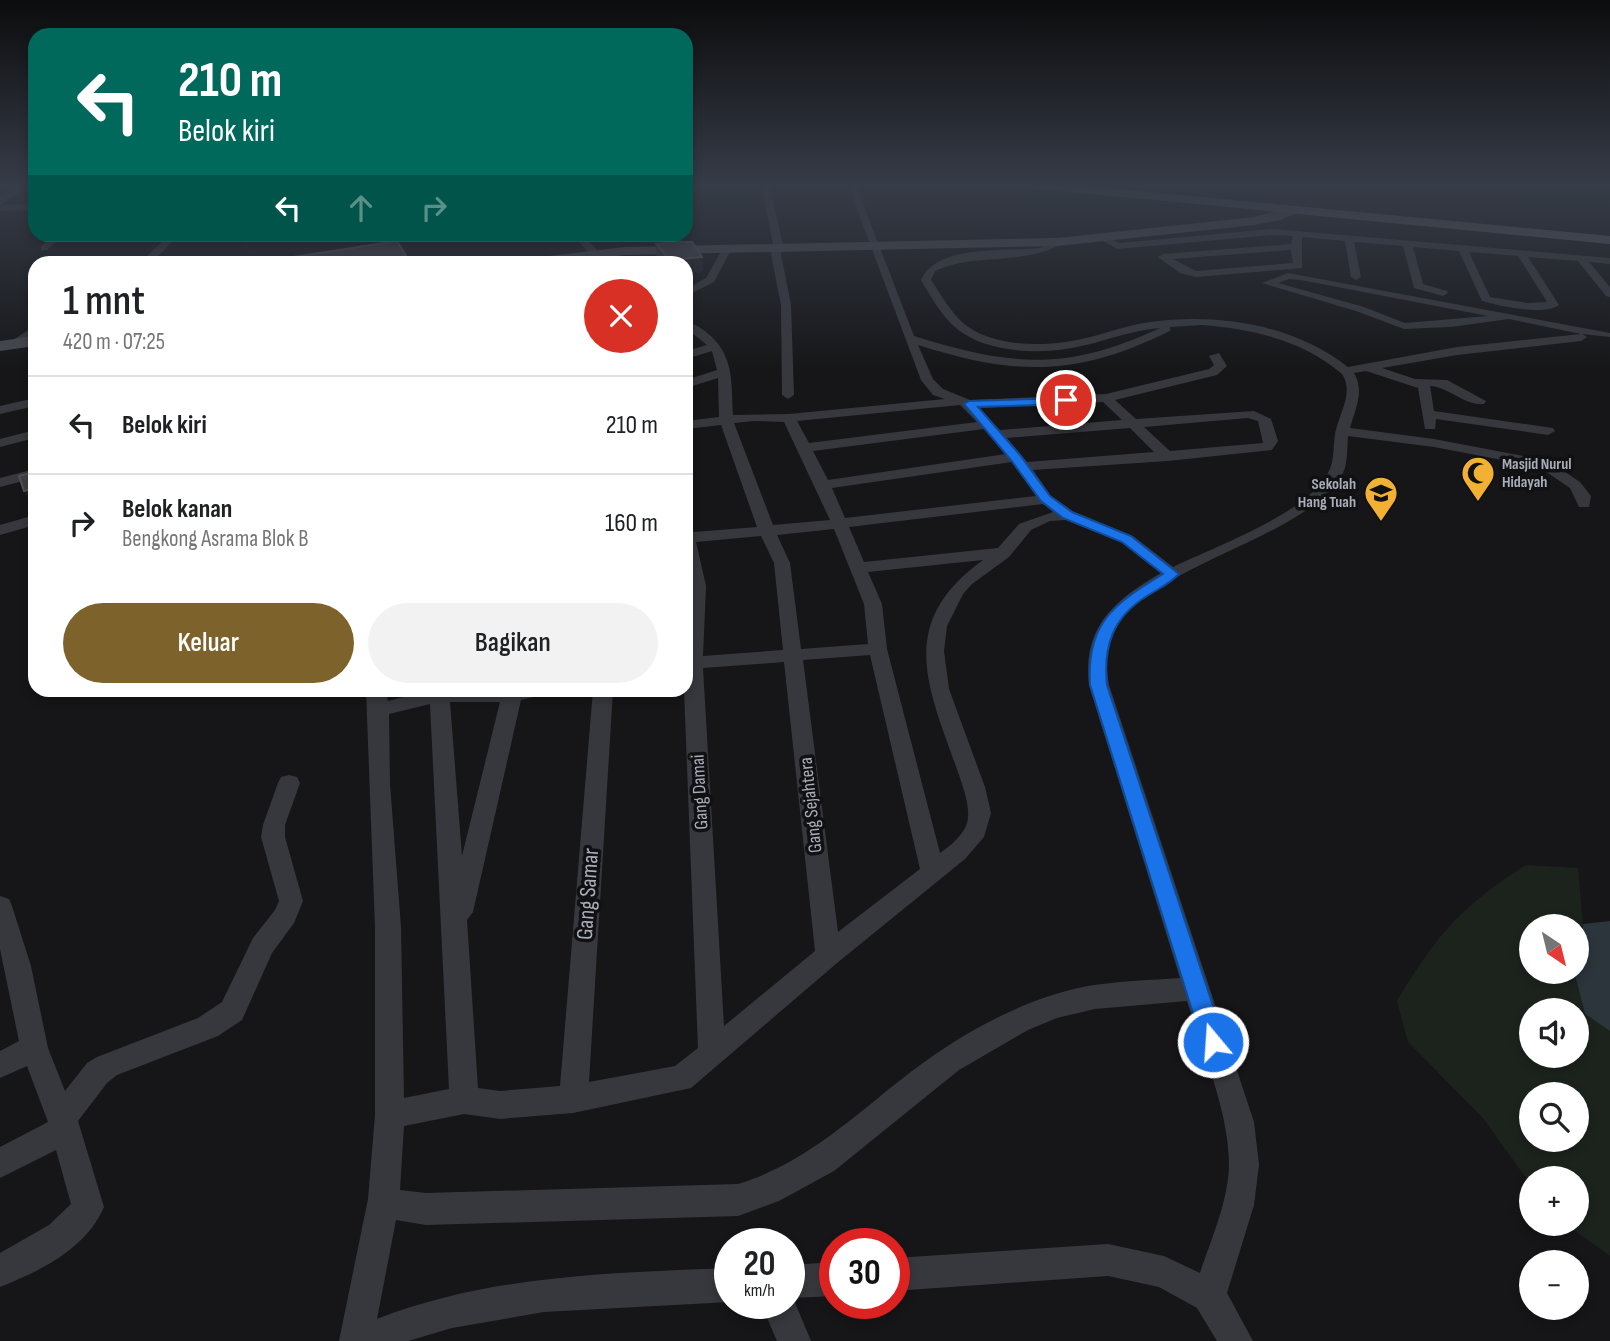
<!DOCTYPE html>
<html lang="id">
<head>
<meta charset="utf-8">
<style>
  :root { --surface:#fff; --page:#f2f2f2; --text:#202124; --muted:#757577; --line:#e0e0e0; --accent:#7e622b }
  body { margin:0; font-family:"Sofia Sans Condensed",sans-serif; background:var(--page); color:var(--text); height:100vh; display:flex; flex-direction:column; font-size:26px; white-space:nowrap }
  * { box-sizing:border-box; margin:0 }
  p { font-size:23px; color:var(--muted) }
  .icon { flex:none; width:38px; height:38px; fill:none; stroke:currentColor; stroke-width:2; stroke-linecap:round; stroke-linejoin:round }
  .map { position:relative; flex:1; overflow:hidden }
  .drawer { position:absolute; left:28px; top:256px; width:665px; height:441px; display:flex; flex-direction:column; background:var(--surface); border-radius:21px; box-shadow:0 4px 10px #0003 }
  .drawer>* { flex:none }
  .banner { position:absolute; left:28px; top:28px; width:665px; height:214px; border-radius:21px; box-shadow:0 4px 10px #0003; background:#00695c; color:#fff; overflow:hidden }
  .needle { width:46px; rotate:145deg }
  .fabs { position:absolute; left:1519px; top:914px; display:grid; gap:14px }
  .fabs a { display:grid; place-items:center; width:70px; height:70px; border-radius:50%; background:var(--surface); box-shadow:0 4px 10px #0003; font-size:35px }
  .speed { position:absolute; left:714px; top:1228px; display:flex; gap:14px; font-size:35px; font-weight:700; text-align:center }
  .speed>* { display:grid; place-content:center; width:91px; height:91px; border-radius:50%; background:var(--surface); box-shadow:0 4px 10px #0003; line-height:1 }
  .speed small { font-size:18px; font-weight:400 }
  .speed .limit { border:10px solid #d22; background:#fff; color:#111 }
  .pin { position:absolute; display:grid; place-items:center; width:60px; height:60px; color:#fff; margin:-30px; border:4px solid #fff; border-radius:50%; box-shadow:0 2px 7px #0007 }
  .me { position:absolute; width:77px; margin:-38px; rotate:342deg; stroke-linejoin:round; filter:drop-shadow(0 0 5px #0008) }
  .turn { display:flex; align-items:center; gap:24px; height:147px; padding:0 35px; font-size:32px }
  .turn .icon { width:91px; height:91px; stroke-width:2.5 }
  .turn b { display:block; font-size:49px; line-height:60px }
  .lanes { display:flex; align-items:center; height:66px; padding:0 35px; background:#0003; justify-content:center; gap:35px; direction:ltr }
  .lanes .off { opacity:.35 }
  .round { display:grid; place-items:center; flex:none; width:74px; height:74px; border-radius:37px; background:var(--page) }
  .head { display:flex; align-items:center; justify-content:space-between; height:119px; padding:0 35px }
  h1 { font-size:42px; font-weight:600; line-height:52px }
  .action { display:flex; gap:14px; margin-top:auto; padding:14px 35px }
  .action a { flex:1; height:80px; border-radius:42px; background:var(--accent); color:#fff; font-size:28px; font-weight:600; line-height:80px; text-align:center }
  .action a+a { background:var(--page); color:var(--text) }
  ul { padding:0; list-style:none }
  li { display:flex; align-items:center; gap:21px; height:98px; padding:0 35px; border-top:2px solid var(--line) }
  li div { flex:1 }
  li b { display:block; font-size:26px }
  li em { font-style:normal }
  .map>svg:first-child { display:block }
  .green { fill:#1c231d; fill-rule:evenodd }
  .water { fill:#2c353c }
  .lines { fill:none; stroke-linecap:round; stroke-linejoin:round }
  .street { fill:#37383d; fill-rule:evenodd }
  .secondary { fill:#45474d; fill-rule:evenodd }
  .primary { fill:#53555c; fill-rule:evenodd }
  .wall { fill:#323236 }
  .shaded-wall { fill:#212124 }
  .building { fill:#3f3f44; stroke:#4f5156; stroke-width:2 }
  .route { fill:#1a73e8; stroke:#114b97; stroke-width:2 }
  .labels { text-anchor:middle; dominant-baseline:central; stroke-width:7; stroke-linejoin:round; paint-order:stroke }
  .far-poi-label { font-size:16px; font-weight:bold; fill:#a8adb8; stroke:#111113; text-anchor:start }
  .street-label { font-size:19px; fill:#a8adb8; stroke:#111113 }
  .near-street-label { font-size:23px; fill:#a8adb8; stroke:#111113 }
</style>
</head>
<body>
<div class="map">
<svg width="1610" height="1341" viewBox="0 0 1610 1341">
  <rect width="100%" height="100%" fill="#161618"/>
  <path class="green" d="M1526,865L1578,868L1583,924L1577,955V926H1531V971H1574L1585,1014L1610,1031V1256L1564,1223H1577V1178H1531V1185L1483,1118L1408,1042L1397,1001C1436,936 1461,906 1526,865ZM1531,1010H1577V1055H1531ZM1531,1094H1577V1139H1531Z"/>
  <path class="water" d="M1610,921V1031L1585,1014L1574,971H1577L1583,924Z"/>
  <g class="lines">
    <path class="street" d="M761,184H769L784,249L781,254L791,305L794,395L788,399L782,395L781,305L771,254L774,249Z
      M850,184H858L860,196L914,336C1011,366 1066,372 1160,328C1134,330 1111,339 1086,345C1047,355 988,355 956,328C941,315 931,297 921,280C937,244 1004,252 1038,248C1045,247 1051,242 1058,239L1061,240V244C1024,266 975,252 935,271L931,280C941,295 950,311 963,323C993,348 1046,347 1082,339C1105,334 1126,325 1150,322C1218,313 1293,324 1348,367L1457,347L1581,334L1509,319L1451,327L1404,329L1356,311L1262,283L1288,273L1610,333V337L1582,334L1587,337L1581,341L1457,355L1382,368L1415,379L1447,380L1486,401L1484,404C1465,406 1449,387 1430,386L1434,411L1553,428L1555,431L1548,435L1436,419L1435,429H1425L1418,388L1366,371L1354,373C1365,391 1355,410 1350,428L1434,439L1549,461L1580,482L1591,496L1589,507H1579L1570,488L1539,467L1434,447L1348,436C1347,448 1348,462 1343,473C1339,481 1332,487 1326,494C1275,546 1129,575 1109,642C1105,656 1107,671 1109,685L1254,1122L1259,1165L1254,1205L1227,1293L1253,1341H1217L1197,1308L1159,1287L1108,1276L894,1291V1258L1108,1244L1164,1256L1200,1273C1211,1239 1229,1200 1229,1163C1228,1109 1203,1053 1187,1001L1095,1009L1057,1018L1028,1030L959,1070L834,1171L779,1201L738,1216L426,1225L396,1220L377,1319C490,1275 610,1273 730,1268V1302L544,1312L452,1328L408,1341H339L368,1199L375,1115V927L366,690H386L388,701L429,690H544L541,695L521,700L473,912L467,920L478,1088L500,1091L560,1086L593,690H613L589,1082L675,1066L698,1048L684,690L688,586L686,526L692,528L694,532L757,527L721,425L686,429V421L719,417L718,378L686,388V380L717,370L712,351L686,359V351L707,345L686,328V324C695,323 699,327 706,332C735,355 731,382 733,415L789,414L945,399L933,395L921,380L852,196ZM1289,279L1301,280L1488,316L1405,323L1364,307L1278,283ZM1202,325C1252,329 1303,340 1342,374C1353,390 1342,409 1337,426C1332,440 1336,459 1328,473C1308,513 1214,547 1173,567L1133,536L1074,512L1051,496L1033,470L1168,461L1272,450L1278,441L1271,419L1254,411L1136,419L1115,400L1217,375L1227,366L1219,353L1209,356L1214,365L1209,369L1106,394L970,400L943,389L933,379L918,345C1016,376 1076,377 1170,331V327ZM1103,402L1122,420L1000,430L979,408ZM960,405L977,422L809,443L797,421ZM1248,418L1258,421L1263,443L1170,451L1144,427ZM754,421L784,422L830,520L773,525L734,423ZM1130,428L1154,452L1027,462L1007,438ZM984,429L1006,454L828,480L813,451ZM1012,462L1036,496L845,518L832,488ZM1043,504L1053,512L1019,524L998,548L864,562L849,527ZM1066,520L1121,542L1161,573C1114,600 1082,628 1089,685L1180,978C1151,980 1123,981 1094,985C1028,996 965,1031 912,1071C856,1114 807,1163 738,1184L426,1193L400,1190L404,1126L464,1114L500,1119L573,1113L691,1088L837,963L965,859L984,837L991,813L985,787L949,689L944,651L947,626L963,594L972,584L1009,557L1031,530L1050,521ZM834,529L864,604L868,644L801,649L790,563L777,535ZM761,536L774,563L783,650L703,656L706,586L696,542ZM983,560C894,624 929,689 959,775C964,790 972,811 966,826C961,837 949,847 940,853L887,649L882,604L868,572ZM870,655L920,869L838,932L803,660ZM784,662L815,951L724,1026L703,668ZM450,702H500L462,856ZM430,704L449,1089L404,1098L401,927L390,784L389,714Z
      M35,204V210L0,211V205Z
      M1273,229L1610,258V264L1589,262L1610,287V297L1606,296L1578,261L1528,257L1559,305C1544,316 1500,306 1482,301L1459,251L1413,247L1423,284L1447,291L1448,293L1443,296L1414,288L1403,246L1354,242L1361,277L1356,280L1351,277L1345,241L1302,237V268L1196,277L1180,273L1158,257L1163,254L1291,244L1293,236L1273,235L1118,249L1095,237L1100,234L1119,243ZM1291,250L1293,263L1196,271L1173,259ZM1469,252L1518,256L1547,302L1527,303L1490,297Z
      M55,234H66L47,250H41V246Z
      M170,234H180L152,262H144V259Z
      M247,234H256L247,243L242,240Z
      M578,234H588L589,241L600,254L598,256H592L579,242Z
      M671,234H681L682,251L674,249Z
      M723,248L731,250L714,282L686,296V289L706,278Z
      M35,326V335L21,346H13V340Z
      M35,398V406L0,414V406Z
      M35,430V438L0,447V439Z
      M35,469V478L0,487V478Z
      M35,515V525L0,535V525Z
      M289,775L297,777L300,783L285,825V837L303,901L294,923L272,953L242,1020L218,1036L117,1075L107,1083L78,1121L104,1207C86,1249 40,1271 0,1287V1253L49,1225L71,1204L56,1150L0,1178V1147L48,1122L27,1066L0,1078V1051L19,1041L0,949V896L9,899L12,906L31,966L48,1048L65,1091L87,1063L97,1057L198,1018L222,1002L253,938L275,910L279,901L261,837L263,825L278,783L281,777Z
      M835,1262V1296L793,1298L811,1341H777L761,1304H789V1265Z"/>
    <path class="secondary" d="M7,184H17L20,192L0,205V196L8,191Z
      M1293,206L1297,207V213L1280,220L1254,225L1058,246L625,255L562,262H525L532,258L625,247L1058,238L1254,217Z
      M35,336V346L0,351V341Z"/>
    <path class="primary" d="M1024,184H1067L1610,236V244L1030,188Z"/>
  </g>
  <path class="wall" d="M656,244L703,271L686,273V262H660L657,259Z"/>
  <path class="shaded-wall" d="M702,257L703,271L686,273V262H671L670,260Z
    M35,488V499L29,500L24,491Z"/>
  <path class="building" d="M397,241L410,262H276L274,260Z
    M678,242H692L702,257L670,260L656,244Z
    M35,472V488L24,491L19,476Z"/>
  <linearGradient id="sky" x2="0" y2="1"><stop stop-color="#0c0c0d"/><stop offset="0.5" stop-color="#363c48"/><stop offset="1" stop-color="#363c48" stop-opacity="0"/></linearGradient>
  <rect width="1610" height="371" fill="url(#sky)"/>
  <path class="route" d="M1070,398V403L1066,404L978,407L1020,455L1050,496L1072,512L1131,536L1179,574C1171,583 1158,589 1147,596C1113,617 1103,646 1107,685L1225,1042L1221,1050L1213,1053L1205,1050L1202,1042L1090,685C1086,623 1114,604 1163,574L1122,542L1063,518L1041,501L1011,460L964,404L969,401Z"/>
  <defs>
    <symbol id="mosque-pin" viewBox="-11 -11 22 30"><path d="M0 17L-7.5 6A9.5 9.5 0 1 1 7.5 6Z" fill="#f2b134" stroke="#111113"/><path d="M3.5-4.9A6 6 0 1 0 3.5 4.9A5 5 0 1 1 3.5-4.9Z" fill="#111"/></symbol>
    <symbol id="school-pin" viewBox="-11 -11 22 30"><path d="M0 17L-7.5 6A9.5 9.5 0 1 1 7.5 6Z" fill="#f2b134" stroke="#111113"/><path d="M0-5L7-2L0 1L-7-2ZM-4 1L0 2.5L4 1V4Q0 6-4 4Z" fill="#111"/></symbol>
  </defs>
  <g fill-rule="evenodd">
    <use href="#mosque-pin" x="1459" y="454" width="38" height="52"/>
    <use href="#school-pin" x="1362" y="474" width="38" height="52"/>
  </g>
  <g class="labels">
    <g class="far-poi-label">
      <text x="1502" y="464">Masjid Nurul<tspan x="1502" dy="18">Hidayah</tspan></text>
      <text x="1356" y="484" text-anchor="end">Sekolah<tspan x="1356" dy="18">Hang Tuah</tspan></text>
    </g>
    <g class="street-label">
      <text transform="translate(700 792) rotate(-93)">Gang Damai</text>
      <text transform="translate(811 805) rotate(-96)">Gang Sejahtera</text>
    </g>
    <g class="near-street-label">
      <text transform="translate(588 894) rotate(-86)">Gang Samar</text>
    </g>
  </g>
</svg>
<div class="fabs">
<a><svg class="needle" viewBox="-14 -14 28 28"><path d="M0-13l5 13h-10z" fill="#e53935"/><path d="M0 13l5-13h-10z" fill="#757577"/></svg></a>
<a><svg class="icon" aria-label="sound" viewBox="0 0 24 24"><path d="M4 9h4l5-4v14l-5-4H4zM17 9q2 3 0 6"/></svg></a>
<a><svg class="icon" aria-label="search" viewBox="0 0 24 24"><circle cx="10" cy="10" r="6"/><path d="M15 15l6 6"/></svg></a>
<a>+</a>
<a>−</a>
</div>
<div class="speed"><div>20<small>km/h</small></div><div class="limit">30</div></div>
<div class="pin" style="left:1066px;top:400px;background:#d93025"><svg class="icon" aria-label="arrive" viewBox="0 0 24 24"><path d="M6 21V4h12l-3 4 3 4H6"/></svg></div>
<svg class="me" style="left:1213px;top:1042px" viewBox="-20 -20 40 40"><circle r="17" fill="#1a73e8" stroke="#fff" stroke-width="3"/><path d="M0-11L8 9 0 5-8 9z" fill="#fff"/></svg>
<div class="banner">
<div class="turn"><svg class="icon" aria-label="left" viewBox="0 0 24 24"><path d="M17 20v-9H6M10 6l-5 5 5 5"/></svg><div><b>210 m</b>Belok kiri</div></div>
<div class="lanes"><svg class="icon" aria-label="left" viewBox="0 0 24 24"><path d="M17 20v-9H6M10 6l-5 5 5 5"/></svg><svg class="icon off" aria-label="ahead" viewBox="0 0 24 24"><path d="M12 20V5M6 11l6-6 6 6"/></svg><svg class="icon off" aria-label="right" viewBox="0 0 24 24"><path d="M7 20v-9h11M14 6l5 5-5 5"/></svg></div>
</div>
<section class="drawer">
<div class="head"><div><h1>1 mnt</h1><p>420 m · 07:25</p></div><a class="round" style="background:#d93025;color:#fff"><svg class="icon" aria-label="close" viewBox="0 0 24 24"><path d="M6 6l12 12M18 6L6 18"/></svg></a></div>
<ul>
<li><svg class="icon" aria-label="left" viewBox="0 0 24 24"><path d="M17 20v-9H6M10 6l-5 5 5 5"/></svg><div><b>Belok kiri</b></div><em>210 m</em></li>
<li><svg class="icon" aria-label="right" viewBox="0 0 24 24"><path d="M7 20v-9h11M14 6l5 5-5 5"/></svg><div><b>Belok kanan</b><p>Bengkong Asrama Blok B</p></div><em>160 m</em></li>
</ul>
<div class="action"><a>Keluar</a><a>Bagikan</a></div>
</section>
</div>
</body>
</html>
